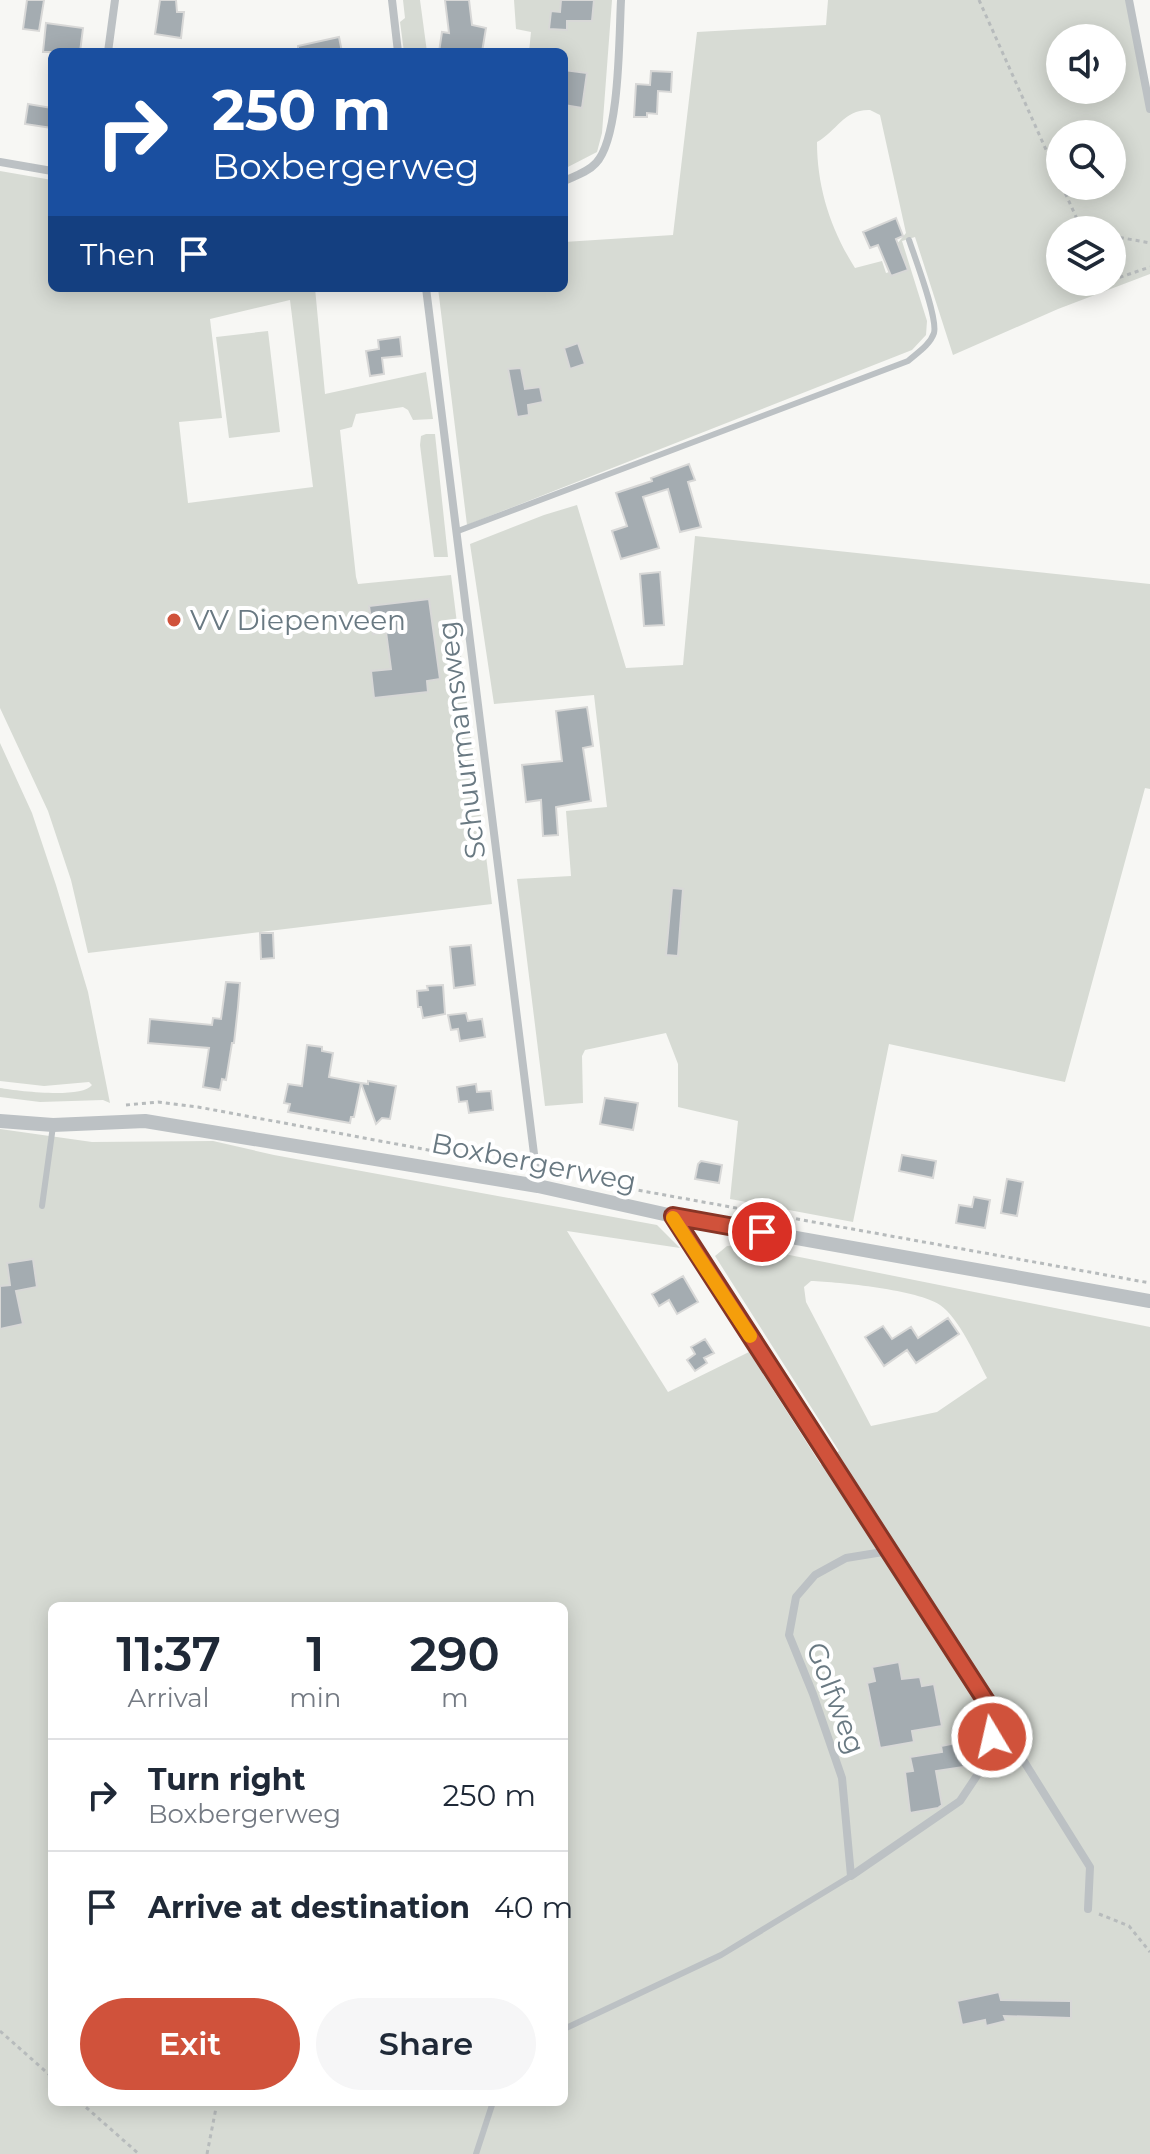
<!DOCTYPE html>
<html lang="en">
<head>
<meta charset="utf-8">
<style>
  :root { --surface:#fff; --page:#f6f6f7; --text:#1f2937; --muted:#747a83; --line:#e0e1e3; --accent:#d0523b }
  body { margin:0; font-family:Montserrat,sans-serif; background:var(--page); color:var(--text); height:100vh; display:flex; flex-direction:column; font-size:30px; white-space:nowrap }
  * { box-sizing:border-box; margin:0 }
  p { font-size:26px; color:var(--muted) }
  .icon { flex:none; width:44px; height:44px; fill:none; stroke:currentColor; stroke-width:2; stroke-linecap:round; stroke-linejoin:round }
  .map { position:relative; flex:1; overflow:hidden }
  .sheet { position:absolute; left:48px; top:1602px; width:520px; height:504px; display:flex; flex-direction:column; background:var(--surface); border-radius:12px; box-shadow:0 4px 20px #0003 }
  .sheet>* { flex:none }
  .banner { position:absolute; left:48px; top:48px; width:520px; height:244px; border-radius:12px; box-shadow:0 4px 20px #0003; background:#1a4fa0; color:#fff; overflow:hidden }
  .tools { position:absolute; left:1046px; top:24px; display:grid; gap:16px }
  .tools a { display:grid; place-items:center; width:80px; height:80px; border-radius:50%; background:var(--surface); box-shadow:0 4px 20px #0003; font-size:40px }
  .pin { position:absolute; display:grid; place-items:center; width:68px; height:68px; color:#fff; margin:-34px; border:4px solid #fff; border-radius:50%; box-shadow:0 2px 8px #0007 }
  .me { position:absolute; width:88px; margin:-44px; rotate:351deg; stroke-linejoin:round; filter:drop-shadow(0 0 6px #0008) }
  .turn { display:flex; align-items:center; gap:28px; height:168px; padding:0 32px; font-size:36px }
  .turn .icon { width:104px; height:104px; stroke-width:2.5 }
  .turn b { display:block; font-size:56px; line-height:68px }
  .then { display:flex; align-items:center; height:76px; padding:0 32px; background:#0003; gap:16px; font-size:30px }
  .eta { display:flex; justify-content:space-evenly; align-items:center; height:136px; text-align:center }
  .eta b { font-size:48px; font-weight:600; line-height:56px }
  .cta { display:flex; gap:16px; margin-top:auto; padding:16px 32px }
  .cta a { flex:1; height:92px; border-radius:48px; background:var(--accent); color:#fff; font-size:32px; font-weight:600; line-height:92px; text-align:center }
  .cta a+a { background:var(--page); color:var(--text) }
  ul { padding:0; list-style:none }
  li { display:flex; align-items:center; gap:24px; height:112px; padding:0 32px; border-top:2px solid var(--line) }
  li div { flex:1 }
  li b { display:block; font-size:30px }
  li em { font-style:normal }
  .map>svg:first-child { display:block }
  .green { fill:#d7dbd4; fill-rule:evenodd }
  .building { fill:#a4acb1; stroke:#d8d8d7; stroke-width:2 }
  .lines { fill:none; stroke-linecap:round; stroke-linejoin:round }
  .path { stroke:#b7bbbc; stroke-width:3; stroke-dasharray:4 4; stroke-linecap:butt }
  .service { stroke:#bcc1c4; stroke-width:6 }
  .minor { stroke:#bcc1c4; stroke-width:8 }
  .tertiary { stroke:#bcc1c4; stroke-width:14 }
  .route-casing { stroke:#873526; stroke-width:20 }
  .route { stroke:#d0523b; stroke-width:14 }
  .slow { stroke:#f59e0b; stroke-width:14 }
  .poi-dot { fill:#d0523b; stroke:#fff; stroke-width:3 }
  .labels { text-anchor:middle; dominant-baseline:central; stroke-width:8; stroke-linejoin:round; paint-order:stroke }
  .poi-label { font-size:28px; fill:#697982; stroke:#fff; text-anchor:start }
  .street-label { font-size:28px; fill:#697982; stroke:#fff }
</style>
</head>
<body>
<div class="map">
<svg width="1150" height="2154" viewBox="0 0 1150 2154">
  <rect width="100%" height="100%" fill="#f7f7f4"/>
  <path class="green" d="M403,0H420L427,52H404L400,22L405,18Z
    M514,0H612L602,133L597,152L564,169V52H529L531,32L516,29Z
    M828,0H1128L1150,95V274L1058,309L953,355L915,237L902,241L927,321L926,335L912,350L467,525L438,288H564V242L673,235L697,32L826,25ZM1060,38H1112V90H1060ZM870,110L880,115L906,233L896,245L903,268L886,273L882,261L855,268C831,230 817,188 817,142C837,131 844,109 870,110ZM1060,134H1112V186H1060ZM1060,230H1112V282H1060Z
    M0,171L52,180V288H315L325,394L426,372L433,419L413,420L408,410L403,407L356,414L352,427L340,430L356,577L358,584L451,575L492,904L88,953L71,880L48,811L0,708ZM290,300L313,487L188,503L179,422L222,418L210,319Z
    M268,331L280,432L229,438L216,337Z
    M426,434H435L448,557H434L420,445L421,436Z
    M577,505L626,668L683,665L695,536L1150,584V789L1145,788L1065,1082L889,1044L853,1222L730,1199L738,1121L678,1107V1064L666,1033L585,1050L582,1056L583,1103L545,1106L517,879L571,876L566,811L607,807L594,695L494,704L470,544L544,515Z
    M0,743L32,813L56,885L88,992L110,1103L103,1100L40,1102L0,1097V1088C18,1091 82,1099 92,1085L89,1082L44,1086L0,1081Z
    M0,1129L92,1142L213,1141L274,1155L657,1225L680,1248L567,1231L668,1392L749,1352L821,1465L839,1451L715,1256L727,1246L739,1245L1150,1327V2154H0ZM811,1281C839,1282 919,1290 940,1305C959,1318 976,1357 987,1378L937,1412L871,1426L806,1302L804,1287ZM52,1606H564V2102H52Z"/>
  <path class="building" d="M27,0H44L39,31L23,29Z
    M160,0H176L177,12H184L181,38L155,34Z
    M445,0H469L472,25L486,28L482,52H439L442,32L449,33Z
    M561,0H594L592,21H567V30L549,29L551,11L560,12Z
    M46,23L83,28L80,52H43Z
    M339,37L342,52H298V46Z
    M564,70L587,73L582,108L564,105Z
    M651,71L672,72L671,92L658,91L657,114L647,113V117H634L636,84L650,85Z
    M28,104L52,108V128L25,124Z
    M896,218L903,236L896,239L908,270L891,276L878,245L870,248L863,232Z
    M400,337L402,356L382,358L384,374L370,376L366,351L379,349L378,340Z
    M578,343L585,364L570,369L564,348Z
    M521,368L525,389L540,387L543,402L528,405L529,415L517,417L508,369Z
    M689,464L695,480L688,482L701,527L680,532L668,489L643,497L659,548L621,559L612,531L627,526L616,493L652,481L651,478Z
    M660,572L664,625L644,626L640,574Z
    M429,599L440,679L427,681L428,692L374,698L371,671L391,669L386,632L373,634L369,606Z
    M587,707L593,746L583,748L591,801L556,807L558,835L543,836L541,800L526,802L522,765L562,761L556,711Z
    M672,888L683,889L678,956L666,955Z
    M260,933H273L274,958L261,959Z
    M471,945L475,985L454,988L450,947Z
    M226,982L240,983L238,1007L234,1043H232L226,1080L222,1079L220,1090L203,1087L209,1048L148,1043L150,1019L212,1025L213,1018L221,1019Z
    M443,985L445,1014L423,1018L421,1007H418L417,991L428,990L427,986Z
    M466,1013L468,1021L482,1019L485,1037L460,1041L458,1029L451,1030L448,1015Z
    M307,1045L322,1047V1051L333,1053L329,1077L361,1083L354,1117H351L350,1123L288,1112L290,1104L284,1103L288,1084L302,1086Z
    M368,1081L396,1086L390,1119L382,1118L376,1124L361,1083L368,1084Z
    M476,1084L477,1092L491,1091L493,1110L469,1113L467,1101L459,1102L457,1087Z
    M605,1098L638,1103L633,1130L600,1124Z
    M902,1155L936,1161L933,1178L899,1171Z
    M701,1161L722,1165L719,1183L695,1179L698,1164Z
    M1007,1179L1023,1182L1017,1216L1001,1213Z
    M974,1197L990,1200L985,1228L956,1223L959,1205L972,1207Z
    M33,1259L37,1287L16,1291L23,1324L0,1329V1286L10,1285L7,1263Z
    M683,1276L698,1302L677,1314L669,1300L659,1306L652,1294Z
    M948,1318L959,1334L916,1363L907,1350L884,1366L865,1337L883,1326L892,1339L911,1327L918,1338Z
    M705,1339L714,1353L704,1358L707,1363L695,1371L687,1360L695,1354L691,1347Z
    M899,1662L902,1679L920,1677L922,1686L934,1684L942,1726L912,1731L914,1742L880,1748L867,1683L875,1681L872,1667Z
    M966,1741L970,1766L936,1771L942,1805L938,1808L910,1813L905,1772L913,1771L910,1757L942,1752L941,1746Z
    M999,1992L1001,2000L1071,2001V2018L1004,2016L1006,2021L986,2026L985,2020L962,2025L957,2001Z"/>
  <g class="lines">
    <path class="path" d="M979,0L1060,181
      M1062,186L1082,230
      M1112,236L1150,243
      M1112,280L1150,267
      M1102,282H1106
      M126,1105L158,1102L198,1107L482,1160
      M615,1186L1150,1283
      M1099,1914L1129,1926L1150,1952
      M0,2031L52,2077
      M80,2102L139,2154
      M207,2154L216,2108"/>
    <path class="service" d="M458,531L908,361C917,353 930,345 934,333C938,318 915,258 909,240
      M42,1206L53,1126
      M564,2029L721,1955L851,1876
      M476,2154L493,2102"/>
    <path class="minor" d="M392,0L398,52
      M1129,0L1150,109
      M108,52L115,0
      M0,162L52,171
      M564,181C575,176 588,172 596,163C620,138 619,37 621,0
      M426,288L538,1186
      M673,1217L995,1715L1090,1867L1088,1909
      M889,1551L846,1558L815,1575L796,1597L789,1635L813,1694L842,1778L851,1876L960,1801L988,1759L995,1715"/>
    <path class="tertiary" d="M0,1121L53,1125L145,1121L538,1186L673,1216L1150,1301"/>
  </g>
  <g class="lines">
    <defs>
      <path id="route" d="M762,1232L673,1216L995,1715L992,1737"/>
    </defs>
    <use href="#route" class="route-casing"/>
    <use href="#route" class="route"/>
    <path class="slow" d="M673,1218L750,1336"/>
  </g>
  <circle class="poi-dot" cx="174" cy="620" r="8"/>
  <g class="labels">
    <g class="poi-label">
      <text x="190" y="620">VV Diepenveen</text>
    </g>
    <g class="street-label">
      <text transform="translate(461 740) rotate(-97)">Schuurmansweg</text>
      <text transform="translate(534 1162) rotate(11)">Boxbergerweg</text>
      <text transform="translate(836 1698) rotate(69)">Golfweg</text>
    </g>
  </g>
</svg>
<div class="tools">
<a><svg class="icon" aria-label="sound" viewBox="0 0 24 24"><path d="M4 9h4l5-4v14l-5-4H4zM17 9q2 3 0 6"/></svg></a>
<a><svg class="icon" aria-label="search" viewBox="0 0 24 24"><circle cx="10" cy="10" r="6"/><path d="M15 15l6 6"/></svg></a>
<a><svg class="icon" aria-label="layers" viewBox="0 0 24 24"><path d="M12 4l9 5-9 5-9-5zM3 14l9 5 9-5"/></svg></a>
</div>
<div class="pin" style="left:762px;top:1232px;background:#d93025"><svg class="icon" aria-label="arrive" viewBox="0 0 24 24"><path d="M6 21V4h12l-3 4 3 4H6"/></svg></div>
<svg class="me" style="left:992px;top:1737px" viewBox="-20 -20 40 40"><circle r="17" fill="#d0523b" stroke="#fff" stroke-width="3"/><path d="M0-11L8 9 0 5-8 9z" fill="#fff"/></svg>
<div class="banner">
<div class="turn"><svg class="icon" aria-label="right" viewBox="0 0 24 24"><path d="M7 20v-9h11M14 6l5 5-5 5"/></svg><div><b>250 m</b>Boxbergerweg</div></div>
<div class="then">Then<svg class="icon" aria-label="arrive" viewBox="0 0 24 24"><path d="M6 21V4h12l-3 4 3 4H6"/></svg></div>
</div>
<section class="sheet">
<div class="eta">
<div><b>11:37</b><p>Arrival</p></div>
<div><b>1</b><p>min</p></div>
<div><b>290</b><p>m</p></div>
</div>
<ul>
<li><svg class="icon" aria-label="right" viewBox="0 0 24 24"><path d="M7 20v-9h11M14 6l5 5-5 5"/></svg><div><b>Turn right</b><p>Boxbergerweg</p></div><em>250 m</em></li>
<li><svg class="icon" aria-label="arrive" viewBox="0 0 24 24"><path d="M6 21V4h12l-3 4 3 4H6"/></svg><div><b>Arrive at destination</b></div><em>40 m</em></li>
</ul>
<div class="cta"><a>Exit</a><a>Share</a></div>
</section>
</div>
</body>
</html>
